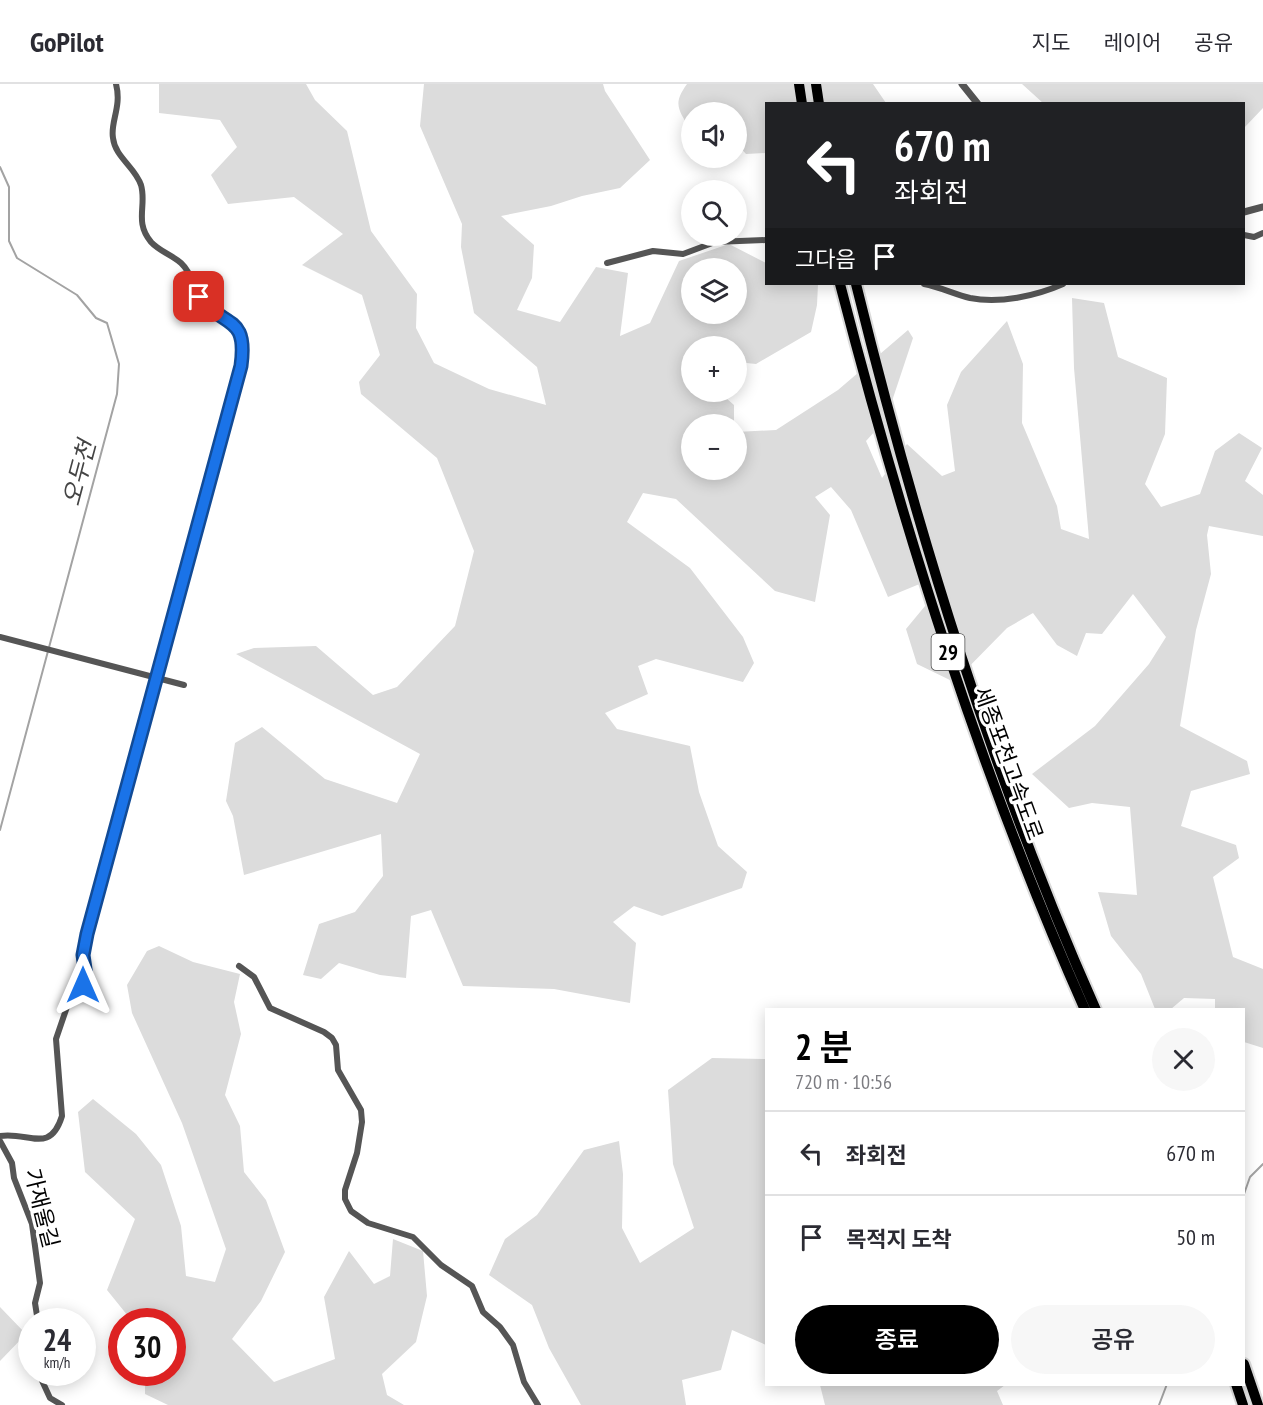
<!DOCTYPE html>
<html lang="ko">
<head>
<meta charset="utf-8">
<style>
  :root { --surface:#fff; --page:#f7f7f7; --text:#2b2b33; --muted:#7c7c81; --line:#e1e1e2; --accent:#000 }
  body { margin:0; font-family:"PT Sans Narrow","Noto Sans KR",sans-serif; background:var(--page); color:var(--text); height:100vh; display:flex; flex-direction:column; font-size:22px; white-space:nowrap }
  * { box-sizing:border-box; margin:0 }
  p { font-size:20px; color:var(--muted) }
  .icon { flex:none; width:33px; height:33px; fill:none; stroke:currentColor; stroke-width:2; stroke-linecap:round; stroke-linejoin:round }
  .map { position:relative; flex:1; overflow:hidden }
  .details { position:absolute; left:765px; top:924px; width:480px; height:378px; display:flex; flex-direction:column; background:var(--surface); border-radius:0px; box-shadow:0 3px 15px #0003 }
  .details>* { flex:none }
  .banner { position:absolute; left:765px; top:18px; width:480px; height:183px; border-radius:0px; box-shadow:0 3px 15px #0003; background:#202124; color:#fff; overflow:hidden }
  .buttons { position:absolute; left:681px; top:18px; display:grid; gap:12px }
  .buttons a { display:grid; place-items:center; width:66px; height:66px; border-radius:50%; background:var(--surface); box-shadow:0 3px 15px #0003; font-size:30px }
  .speed { position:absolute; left:18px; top:1224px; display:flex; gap:12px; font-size:30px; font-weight:700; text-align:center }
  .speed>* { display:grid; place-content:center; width:78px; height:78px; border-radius:50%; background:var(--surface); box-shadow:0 3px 15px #0003; line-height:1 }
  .speed small { font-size:15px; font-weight:400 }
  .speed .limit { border:9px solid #d22; background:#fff; color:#111 }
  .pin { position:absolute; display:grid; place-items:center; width:51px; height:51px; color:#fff; margin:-26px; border-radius:12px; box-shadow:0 3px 9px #0006 }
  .me { position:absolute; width:66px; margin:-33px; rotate:0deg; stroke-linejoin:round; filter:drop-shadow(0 0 4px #0008) }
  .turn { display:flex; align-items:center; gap:21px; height:126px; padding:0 30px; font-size:27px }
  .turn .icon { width:78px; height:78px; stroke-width:2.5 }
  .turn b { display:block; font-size:42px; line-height:51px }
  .then { display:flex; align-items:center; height:57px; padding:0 30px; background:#0003; gap:12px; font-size:22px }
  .round { display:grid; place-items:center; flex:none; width:63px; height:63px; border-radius:32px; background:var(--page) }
  .head { display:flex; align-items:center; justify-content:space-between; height:102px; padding:0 30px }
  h1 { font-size:36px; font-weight:600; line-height:45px; color:var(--accent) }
  .cta { display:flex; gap:12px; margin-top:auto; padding:12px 30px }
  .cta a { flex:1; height:69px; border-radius:36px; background:var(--accent); color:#fff; font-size:24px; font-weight:600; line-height:69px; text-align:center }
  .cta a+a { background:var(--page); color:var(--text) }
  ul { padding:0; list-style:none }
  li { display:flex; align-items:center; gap:18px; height:84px; padding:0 30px; border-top:2px solid var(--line) }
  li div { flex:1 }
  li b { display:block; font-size:22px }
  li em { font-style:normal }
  header { display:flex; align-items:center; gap:36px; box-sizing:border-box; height:84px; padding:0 30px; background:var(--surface); border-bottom:2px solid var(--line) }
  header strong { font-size:28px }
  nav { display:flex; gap:33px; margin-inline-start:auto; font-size:21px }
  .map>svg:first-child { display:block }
  .green { fill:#dcdcdc; fill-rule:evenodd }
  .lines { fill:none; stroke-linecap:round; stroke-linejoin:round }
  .stream { stroke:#a3a3a3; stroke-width:2 }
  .motorway-casing { stroke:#dbdbdb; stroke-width:14 }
  .minor { stroke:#555; stroke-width:6 }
  .tertiary { stroke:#555; stroke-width:7 }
  .motorway { stroke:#000; stroke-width:10 }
  .route-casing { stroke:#114b97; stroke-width:15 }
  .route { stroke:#1a73e8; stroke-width:10 }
  .labels { text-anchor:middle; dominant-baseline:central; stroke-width:6; stroke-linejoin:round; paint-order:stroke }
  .shield { fill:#fff; stroke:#4c4c4c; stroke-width:1.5 }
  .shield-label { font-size:21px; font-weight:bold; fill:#000 }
  .street-label { font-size:22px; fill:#000; stroke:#fff }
  .water-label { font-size:24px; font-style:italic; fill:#444; stroke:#fff }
</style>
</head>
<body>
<header>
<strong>GoPilot</strong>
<nav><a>지도</a><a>레이어</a><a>공유</a></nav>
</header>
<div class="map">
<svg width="1263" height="1321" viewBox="0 0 1263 1321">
  <rect width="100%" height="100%" fill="#fff"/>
  <path class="green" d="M159,0H306L315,16L347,47L371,147L417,210L416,244L434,279L489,305L546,321L537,283L474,229L461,163L462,140L420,42L424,0H603L605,7L650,76L620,104L582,112L551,122L501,132L534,161L532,194L517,226L560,238L596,183L628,189L620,252L650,239L679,177L729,160L766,179V200H818L817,221L811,248L756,280L737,278L736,262H692V308H719L734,321V340H692V386H736L737,348L776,346L838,306L908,246L913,254L886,335L866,357L882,394L907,360L942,392L955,387L947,321L961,288L1007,237L1023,280L1022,339L1057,422L1061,445L1089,455L1074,284L1072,214L1104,219L1118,273L1167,294L1165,350L1145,400L1161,423L1200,410L1215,367L1239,349L1262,364L1245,397L1263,411V452L1209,442L1207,451L1211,490L1196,546L1180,642L1247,677L1250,690L1191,707L1181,742L1236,761L1239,774L1213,793L1233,873L1263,885V964L1244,958V926L1215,925V915L1184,914L1171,925H1155L1141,890L1111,852L1098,808L1137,811L1130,723L1092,719L1069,724L1032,690L1095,642L1149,580L1166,553L1133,510L1102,550L1086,549L1077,572L1057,561L1033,529L1007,544L954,598L917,580L906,545L930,516L939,492L888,513L851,426L831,403L815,413L830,431L815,518L775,507L676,415L643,409L627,438L690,484L743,553L754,579L743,598L656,575L638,582L648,610L605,629L617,645L690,662L699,708L718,762L747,788L742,804L662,832L634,822L613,838L636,859L630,919L554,905L463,902L431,826L411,832L406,894L380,891L339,879L321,895L303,891L319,840L355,828L383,792L381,750L244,791L233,732L226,717L235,659L262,643L325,695L397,719L420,670L236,570L254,564L316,562L373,611L397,603L455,542L474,467L437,374L361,310L359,298L380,271L362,211L302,181L343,150L294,113L228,120L211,91L237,63L220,36L159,29ZM692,184H736V230H692Z
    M687,0H873L886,19L766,20V69L746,70L737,60L736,28H692L690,46C679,25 672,21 687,0Z
    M1022,0H1263V24L1244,44V20L1043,19Z
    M159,862L193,878L240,890L234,918L241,950L225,1011L240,1042L244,1088L266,1116L285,1168L261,1217L232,1255L274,1298L335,1275L324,1213L349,1167L374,1200L390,1192L393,1155L423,1167L427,1212L416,1258L382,1290L387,1311L404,1321H168L145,1310V1289L172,1288V1238L132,1237L107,1206L135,1135L85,1088L78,1028L93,1015L136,1050L161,1081L181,1142L186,1192L215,1198L226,1165L182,1039L132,929L127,901L147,867Z
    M712,974L766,975V1261L732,1246L721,1286L682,1296L686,1321H581L549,1264L532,1221L489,1191L505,1155L537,1131L584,1066L619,1057L623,1090L622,1144L640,1179L694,1144L673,1080L668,1006Z
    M0,1223L26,1250L0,1277Z
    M820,1301V1300L1005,1301L997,1307L1003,1321H825Z"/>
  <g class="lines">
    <path class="stream" d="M0,83L9,103V157L17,174L77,211L96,234L107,239L119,280L117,310L0,746
      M1244,1110L1250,1093L1263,1080
      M1159,1321L1167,1300"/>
    <defs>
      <path id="motorway" d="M799,0L802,20
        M816,0L819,20
        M840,200C904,447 981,692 1085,926
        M856,200C917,447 992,692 1096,926
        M1244,1280L1258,1321
        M1236,1300L1243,1321"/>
    </defs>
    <use href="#motorway" class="motorway-casing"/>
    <path class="minor" d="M1244,151L1254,153L1263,149
      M607,179L653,167L683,170L715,158L766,156
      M924,200C940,203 954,210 970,214C999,220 1036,212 1063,200
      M0,553L184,601
      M239,882L254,893L270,924L324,948L332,954L336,961L338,986L361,1026L362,1038L357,1069L345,1106V1115L351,1127L368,1139L413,1153L441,1181L472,1202L483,1228L500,1243L513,1261L524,1298L538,1321
      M0,1052C28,1047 50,1071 62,1032L56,955L70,914L83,901L86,892L83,871L87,850L241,282C243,267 247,246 230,236C222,231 214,230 207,222C195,210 194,191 181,179C172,171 159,167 151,158C134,138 147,121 141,101C135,83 115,73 113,54C110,38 122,23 116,0
      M0,1057L12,1079L14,1094L32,1140L40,1199L35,1219L38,1238
      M38,1288L50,1314L62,1321"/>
    <path class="tertiary" d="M962,0L978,20
      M1244,128L1263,123"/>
    <use href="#motorway" class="motorway"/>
  </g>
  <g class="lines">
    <defs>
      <path id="route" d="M83,901L86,892L83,871L87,850L241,282C248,230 225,245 199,213"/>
    </defs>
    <use href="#route" class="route-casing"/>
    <use href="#route" class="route"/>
  </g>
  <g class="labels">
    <rect class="shield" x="931.5" y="550" width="33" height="36" rx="4.5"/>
    <g class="shield-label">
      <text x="948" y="568">29</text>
    </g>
    <g class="street-label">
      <text transform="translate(1009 679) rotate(70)">세종포천고속도로</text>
      <text transform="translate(42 1124) rotate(76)">가재울길</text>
    </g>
    <g class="water-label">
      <text transform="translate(79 389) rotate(-75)">오두천</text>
    </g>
  </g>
</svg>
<div class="buttons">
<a><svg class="icon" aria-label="sound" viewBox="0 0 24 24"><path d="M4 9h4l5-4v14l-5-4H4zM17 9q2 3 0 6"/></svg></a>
<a><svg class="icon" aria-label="search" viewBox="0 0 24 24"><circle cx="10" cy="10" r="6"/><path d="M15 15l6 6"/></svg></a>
<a><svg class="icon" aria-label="layers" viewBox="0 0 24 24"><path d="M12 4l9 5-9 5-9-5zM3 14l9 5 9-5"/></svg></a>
<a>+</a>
<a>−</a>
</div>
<div class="speed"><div>24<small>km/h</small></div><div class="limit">30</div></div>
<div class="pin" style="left:199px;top:213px;background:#d93025"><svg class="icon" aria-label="arrive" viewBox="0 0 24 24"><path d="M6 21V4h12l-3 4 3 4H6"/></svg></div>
<svg class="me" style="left:83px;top:901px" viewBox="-20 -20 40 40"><path d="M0-17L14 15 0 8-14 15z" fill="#1a73e8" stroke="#fff" stroke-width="4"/></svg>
<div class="banner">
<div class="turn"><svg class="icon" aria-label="left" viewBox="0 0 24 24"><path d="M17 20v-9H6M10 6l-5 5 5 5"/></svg><div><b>670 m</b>좌회전</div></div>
<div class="then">그다음<svg class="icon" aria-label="arrive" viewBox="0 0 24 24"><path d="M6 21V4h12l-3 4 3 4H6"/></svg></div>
</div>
<section class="details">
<div class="head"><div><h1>2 분</h1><p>720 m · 10:56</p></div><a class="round"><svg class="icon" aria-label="close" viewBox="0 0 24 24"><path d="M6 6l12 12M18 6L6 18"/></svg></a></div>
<ul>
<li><svg class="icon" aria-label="left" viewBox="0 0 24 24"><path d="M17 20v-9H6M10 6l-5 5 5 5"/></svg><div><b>좌회전</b></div><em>670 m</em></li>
<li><svg class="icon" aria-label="arrive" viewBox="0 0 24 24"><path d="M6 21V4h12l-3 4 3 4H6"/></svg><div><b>목적지 도착</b></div><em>50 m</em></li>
</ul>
<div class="cta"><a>종료</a><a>공유</a></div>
</section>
</div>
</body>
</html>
